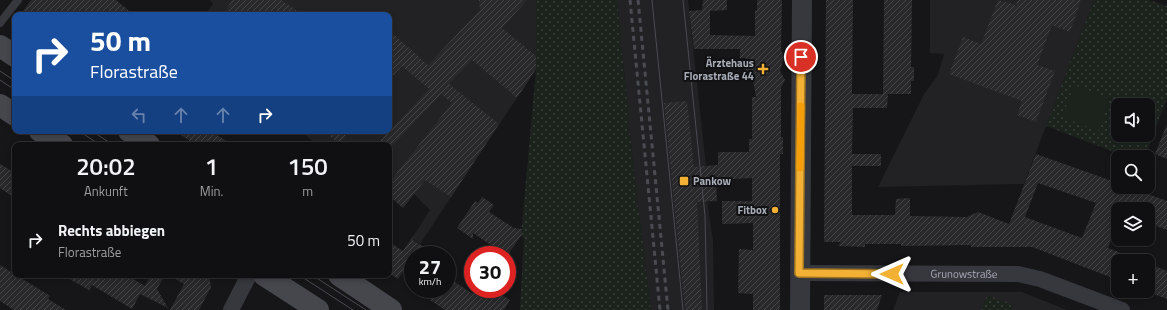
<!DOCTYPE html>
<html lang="de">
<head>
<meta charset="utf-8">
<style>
  :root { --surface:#101012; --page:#19191b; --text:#f1f3f6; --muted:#9c9d9f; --line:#303032 }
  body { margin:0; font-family:"Titillium Web",sans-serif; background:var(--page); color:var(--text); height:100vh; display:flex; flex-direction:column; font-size:15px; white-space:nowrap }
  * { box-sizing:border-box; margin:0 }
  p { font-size:13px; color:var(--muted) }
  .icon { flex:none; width:22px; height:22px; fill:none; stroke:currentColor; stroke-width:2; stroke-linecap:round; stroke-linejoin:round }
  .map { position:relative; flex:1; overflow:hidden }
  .sheet { position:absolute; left:12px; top:142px; width:380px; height:136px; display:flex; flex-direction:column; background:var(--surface); border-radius:8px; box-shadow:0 2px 6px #0003,0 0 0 1px var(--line) }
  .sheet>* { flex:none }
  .banner { position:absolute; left:12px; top:12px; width:380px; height:122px; border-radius:8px; box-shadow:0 2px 6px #0003,0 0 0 1px var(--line); background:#1a4fa0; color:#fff; overflow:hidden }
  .tools { position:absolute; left:1111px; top:98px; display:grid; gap:8px }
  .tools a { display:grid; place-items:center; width:44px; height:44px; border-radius:8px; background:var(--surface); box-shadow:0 2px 6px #0003,0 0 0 1px var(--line); font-size:20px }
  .speed { position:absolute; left:404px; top:246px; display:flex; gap:8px; font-size:20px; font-weight:700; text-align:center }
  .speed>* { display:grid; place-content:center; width:52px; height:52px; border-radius:50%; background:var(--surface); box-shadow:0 2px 6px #0003,0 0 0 1px var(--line); line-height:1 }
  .speed small { font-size:10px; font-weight:400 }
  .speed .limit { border:6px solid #d22; background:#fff; color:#111 }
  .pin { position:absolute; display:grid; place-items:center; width:34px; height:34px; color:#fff; margin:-17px; border:2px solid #fff; border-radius:50%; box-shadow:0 1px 4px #0007 }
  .me { position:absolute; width:44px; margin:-22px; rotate:270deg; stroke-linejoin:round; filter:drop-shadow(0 0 3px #0008) }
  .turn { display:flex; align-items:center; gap:14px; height:84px; padding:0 12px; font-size:18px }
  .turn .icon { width:52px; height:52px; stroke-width:2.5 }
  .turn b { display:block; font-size:28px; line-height:34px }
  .lanes { display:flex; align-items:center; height:38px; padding:0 12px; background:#0003; justify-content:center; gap:20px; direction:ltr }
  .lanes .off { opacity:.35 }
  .eta { display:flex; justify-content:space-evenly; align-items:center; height:68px; text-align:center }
  .eta b { font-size:24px; font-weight:600; line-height:28px }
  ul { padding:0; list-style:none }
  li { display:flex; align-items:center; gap:12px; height:60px; padding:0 12px }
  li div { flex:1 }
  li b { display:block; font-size:15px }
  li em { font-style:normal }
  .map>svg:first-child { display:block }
  .built { fill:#222225 }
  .grass { fill:url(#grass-dots); fill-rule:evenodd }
  .garden { fill:#1c231d }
  .building { fill:url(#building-hatch); fill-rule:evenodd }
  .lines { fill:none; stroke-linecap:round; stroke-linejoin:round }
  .service { stroke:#37383d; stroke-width:8 }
  .minor { stroke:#37383d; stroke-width:16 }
  .tertiary { stroke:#37383d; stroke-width:20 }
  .secondary { stroke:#45474d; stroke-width:22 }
  .tram { stroke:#4a4c52; stroke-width:1 }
  .rail { stroke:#4a4c52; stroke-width:3; stroke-dasharray:5 4; stroke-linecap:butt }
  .route-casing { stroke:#9d7322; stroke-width:10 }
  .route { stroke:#f2b134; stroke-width:7 }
  .slow { stroke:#f59e0b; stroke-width:7 }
  .poi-dot { fill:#f2b134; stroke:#111113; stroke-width:1.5 }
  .labels { text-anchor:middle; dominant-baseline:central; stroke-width:4; stroke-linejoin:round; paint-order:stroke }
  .poi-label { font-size:11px; font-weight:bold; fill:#a8adb8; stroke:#111113; text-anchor:end }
  .street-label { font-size:11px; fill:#a8adb8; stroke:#111113 }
</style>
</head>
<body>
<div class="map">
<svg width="1167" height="310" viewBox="0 0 1167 310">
  <defs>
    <pattern id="grass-dots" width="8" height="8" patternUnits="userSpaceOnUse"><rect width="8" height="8" fill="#1c231d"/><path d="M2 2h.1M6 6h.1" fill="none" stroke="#3a403c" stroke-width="1.8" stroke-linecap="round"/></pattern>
    <pattern id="building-hatch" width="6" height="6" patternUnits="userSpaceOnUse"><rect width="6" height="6" fill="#29292c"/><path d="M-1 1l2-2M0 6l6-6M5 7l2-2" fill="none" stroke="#454548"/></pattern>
  </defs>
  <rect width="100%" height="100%" fill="#161618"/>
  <path class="built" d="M210,0H536V69L420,244L412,238L430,210L414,194L403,208L389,183L394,176L389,170V145H317L301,131H389V15H205L213,4Z
    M617,0H688L706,166L707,201L713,240L714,310H651L634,174Z
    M930,0H1094L1024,184L878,187L924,94L938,75L944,54L930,53Z
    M900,292H1022L1067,310H893Z"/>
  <path class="grass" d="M536,0H617L634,174L651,310H520L524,238L521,236L536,69Z
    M1094,0H1149L1167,6V98L1145,157H1128L1046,126ZM1118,105H1148V135H1118Z
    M987,295L1015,305L1013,310H981Z"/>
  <path class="garden" d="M1074,85L1110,99L1098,131L1062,117Z"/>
  <path class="building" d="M31,0H116L134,15H20Z
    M232,0H281L304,15H223Z
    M479,0H527L502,28L536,56V69L517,98L472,60L449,84L499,124L451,197L425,180L403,208L389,196V183L452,103L441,94L393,145H376L429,89L402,66L389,80V30L428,65L480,10Z
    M703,0H727V10L710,11V35L755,36V10L757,11V0H782L781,50L784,57L780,71L785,80L781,88V137H783V154H780V310H753V294L738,293L739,249L753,250V223L722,224V201H752V178L716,180L717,201L697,202L702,310H685L664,103L687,101L694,167L718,165V152H749V139H752V97H756L752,75L744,69L746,58H740V49H694L689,11L702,10Z
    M826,0H853L852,94H888L887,108H853L852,154H881V166H852V215H895L896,199L910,198V216L967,217L978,212L1009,224L1036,154L1118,183V187H1128L1167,201V230L1148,223V209H1118V221L1108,248L1139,260L1118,261V280L1032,247H971V245L901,246V244H865V247L838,246L841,242H824ZM1038,183L1096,203L1082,238L1025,217Z
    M884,0H912L911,67H914V81H911V94H883Z
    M998,0L1016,5L1018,0H1081L1070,32L1052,25L1037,65L1055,71L1036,122L1017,115L1022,101L949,74L963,37L981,44Z
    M1167,124V159L1155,154Z
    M175,131H211L232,145H196Z
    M324,131H350L339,144Z
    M0,164L15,173V198L0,188Z
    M482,197L494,205L489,212L514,228L522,229L521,236L507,256L473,233V239L457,228L475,201L478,203Z
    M413,236V240L436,255H413V272L406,267L398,279L389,273V242L403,251Z
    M1148,263L1167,271V299L1148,292Z
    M0,265L50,296L48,299L66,310H14L0,301Z
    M62,275H126L145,286L151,275H165L157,289L168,308L140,294L132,309L92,285L89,290Z
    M169,275H209L211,287L199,310H170L184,284Z
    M447,277L473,294L476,289H493L510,300L504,310H445L430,300L438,289H447Z
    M824,295H882L877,310H824Z"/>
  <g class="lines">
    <path class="service" d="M0,23L18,0"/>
    <g class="minor">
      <path id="s1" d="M799,273L1018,274L1040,279L1122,310"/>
      <path d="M231,310L249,275"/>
    </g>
    <path class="tertiary" d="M800,310L802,0"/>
    <path class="secondary" d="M0,46L15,56
      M0,105L15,115
      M40,131L62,145
      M129,131L149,145
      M264,275L318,310
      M339,275L391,310"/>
    <path class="tram" d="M652,0L683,310
      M683,0L705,216L707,310
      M0,71L15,81
      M0,80L15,90
      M79,131L100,145
      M92,131L113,145
      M299,275L353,310
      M312,275L366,310"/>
    <path class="rail" d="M630,0L660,310
      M638,0L668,310"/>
  </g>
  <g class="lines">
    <defs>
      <path id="route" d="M801,57L799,273L892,274"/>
    </defs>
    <use href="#route" class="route-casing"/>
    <use href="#route" class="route"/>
    <path class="slow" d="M800,168L801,106"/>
  </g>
  <g class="poi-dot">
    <path d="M761 63h4v4h4v4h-4v4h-4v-4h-4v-4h4z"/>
    <rect x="679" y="176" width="10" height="10" rx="2"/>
    <circle cx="775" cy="210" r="4"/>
  </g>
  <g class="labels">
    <g class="poi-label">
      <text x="754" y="63">Ärztehaus<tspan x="754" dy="13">Florastraße 44</tspan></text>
      <text x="693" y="181" text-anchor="start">Pankow</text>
      <text x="767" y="210">Fitbox</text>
    </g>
    <g class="street-label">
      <text stroke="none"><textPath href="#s1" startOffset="165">Grunowstraße</textPath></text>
    </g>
  </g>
</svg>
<div class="tools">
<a><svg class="icon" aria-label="sound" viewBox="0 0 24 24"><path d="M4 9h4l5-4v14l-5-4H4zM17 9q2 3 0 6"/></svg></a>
<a><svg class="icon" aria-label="search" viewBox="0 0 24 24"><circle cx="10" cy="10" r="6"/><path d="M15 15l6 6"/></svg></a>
<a><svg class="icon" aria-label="layers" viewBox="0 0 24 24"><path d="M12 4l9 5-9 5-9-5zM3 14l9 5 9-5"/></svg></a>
<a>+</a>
</div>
<div class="speed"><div>27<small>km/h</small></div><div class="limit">30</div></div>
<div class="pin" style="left:801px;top:57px;background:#d93025"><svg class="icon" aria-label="arrive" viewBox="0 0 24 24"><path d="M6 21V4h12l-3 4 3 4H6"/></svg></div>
<svg class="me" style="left:892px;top:274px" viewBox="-20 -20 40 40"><path d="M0-17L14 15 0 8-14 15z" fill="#f2b134" stroke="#fff" stroke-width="4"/></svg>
<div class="banner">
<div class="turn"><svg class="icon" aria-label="right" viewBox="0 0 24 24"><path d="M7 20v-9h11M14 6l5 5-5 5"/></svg><div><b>50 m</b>Florastraße</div></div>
<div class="lanes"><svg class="icon off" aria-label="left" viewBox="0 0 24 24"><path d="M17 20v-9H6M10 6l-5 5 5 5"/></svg><svg class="icon off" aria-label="ahead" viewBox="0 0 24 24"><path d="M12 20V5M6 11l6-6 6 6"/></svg><svg class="icon off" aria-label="ahead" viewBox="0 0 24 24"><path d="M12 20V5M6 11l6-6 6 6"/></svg><svg class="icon" aria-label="right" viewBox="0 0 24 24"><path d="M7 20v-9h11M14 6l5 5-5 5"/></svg></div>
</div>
<section class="sheet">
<div class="eta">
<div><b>20:02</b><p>Ankunft</p></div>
<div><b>1</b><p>Min.</p></div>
<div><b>150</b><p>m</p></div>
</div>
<ul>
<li><svg class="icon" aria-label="right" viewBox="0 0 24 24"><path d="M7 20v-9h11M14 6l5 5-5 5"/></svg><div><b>Rechts abbiegen</b><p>Florastraße</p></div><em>50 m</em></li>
</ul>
</section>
</div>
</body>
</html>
